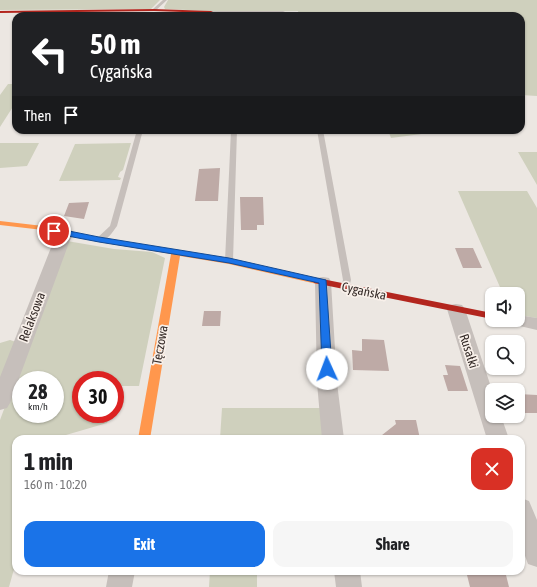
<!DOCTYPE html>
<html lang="en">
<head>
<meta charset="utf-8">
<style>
  :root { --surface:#fff; --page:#f6f6f6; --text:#202124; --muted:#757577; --accent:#1a73e8 }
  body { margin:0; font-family:"Asap Condensed",sans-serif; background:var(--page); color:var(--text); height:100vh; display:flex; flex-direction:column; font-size:15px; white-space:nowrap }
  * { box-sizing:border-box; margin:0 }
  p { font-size:13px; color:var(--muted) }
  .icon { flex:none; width:22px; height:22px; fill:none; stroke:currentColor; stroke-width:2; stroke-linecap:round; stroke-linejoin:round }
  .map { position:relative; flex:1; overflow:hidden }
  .sheet { position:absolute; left:12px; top:435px; width:513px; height:140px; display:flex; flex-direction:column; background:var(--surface); border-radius:12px; box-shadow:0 1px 3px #0004 }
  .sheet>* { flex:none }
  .hud { position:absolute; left:12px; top:12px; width:513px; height:122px; border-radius:12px; box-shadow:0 1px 3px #0004; background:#202124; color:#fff; overflow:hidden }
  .fabs { position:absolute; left:485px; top:287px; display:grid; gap:8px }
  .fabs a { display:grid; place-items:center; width:40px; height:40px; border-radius:8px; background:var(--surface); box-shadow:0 1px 3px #0004; font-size:20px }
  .speed { position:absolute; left:12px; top:371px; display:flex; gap:8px; font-size:20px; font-weight:700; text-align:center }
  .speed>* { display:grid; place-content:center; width:52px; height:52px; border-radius:50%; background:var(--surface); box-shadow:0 1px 3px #0004; line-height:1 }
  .speed small { font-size:10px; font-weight:400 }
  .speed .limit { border:6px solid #d22; background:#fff; color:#111 }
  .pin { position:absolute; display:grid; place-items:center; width:34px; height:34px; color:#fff; margin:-17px; border:2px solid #fff; border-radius:50%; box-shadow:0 1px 4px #0007 }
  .me { position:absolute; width:44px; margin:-22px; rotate:358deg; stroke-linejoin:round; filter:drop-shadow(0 0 3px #0008) }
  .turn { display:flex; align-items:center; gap:14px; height:84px; padding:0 12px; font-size:18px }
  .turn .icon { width:52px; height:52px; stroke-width:2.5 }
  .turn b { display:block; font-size:28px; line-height:34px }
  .then { display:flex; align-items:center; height:38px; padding:0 12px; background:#0003; gap:8px; font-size:15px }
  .round { display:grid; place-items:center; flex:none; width:42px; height:42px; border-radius:12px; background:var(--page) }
  .headline { display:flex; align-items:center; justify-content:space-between; height:68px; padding:0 12px }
  h1 { font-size:24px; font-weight:700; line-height:30px }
  .button { display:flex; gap:8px; margin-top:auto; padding:8px 12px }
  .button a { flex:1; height:46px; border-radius:12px; background:var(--accent); color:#fff; font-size:16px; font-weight:700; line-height:46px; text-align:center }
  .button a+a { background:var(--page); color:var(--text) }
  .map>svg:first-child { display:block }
  .green { fill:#cfd0bd; fill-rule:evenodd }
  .building { fill:#beaaa6 }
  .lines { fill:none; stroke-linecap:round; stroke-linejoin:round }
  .lane { fill:#c6bfbb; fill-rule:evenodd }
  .street { fill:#c6bfbb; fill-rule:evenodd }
  .slow { fill:#ff974d; fill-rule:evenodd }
  .jam { fill:#b3261e; fill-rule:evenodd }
  .route { fill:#1a73e8; stroke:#114b97 }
  .labels { text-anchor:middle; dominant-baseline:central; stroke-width:3.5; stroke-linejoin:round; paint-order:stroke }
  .street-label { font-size:13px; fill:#362c29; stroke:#f8f0ea }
</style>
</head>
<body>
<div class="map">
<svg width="537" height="587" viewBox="0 0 537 587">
  <rect width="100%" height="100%" fill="#ece7e2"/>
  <path class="green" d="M0,0H160L151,9L0,10Z
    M168,0H537V96L521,95V16H299L298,11L232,12L165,9L164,7Z
    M8,84H16V102L0,127V95Z
    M388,130H452L391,138Z
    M0,143H39L27,166L0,168Z
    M131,143L123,170L120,172L118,177L121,178L120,180L59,181L75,144Z
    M518,152H537V185Z
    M458,191H527L537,208V318L518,315V294H503Z
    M67,241L114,249L152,252L165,258L139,386H117L115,393V380H81V414H110L107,423L66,435L61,439H16V562L9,587H0V420ZM21,380H55V414H21Z
    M10,340L16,342L0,386V343Z
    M222,408H325L328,439H220Z
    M210,571H257V587H293H209Z"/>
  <path class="building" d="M220,168L218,201H195L199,169Z
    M240,197H263L264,225H257V230H241Z
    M89,202L84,219L64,216L69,203Z
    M455,248H473L482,268H463Z
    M204,311H221L220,326H202Z
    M362,339L384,340L389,371L353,370L352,350L362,351Z
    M445,365L460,366L468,391H448L443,375H448Z
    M518,394L537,395V413H524Z
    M395,420H416L420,439H377L396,424Z
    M466,571H505L509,587H470Z"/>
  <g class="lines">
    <path class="lane" d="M163,0H167L155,11H153V9Z
      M211,11H283L285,12L283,13H213L212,16H208L209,12Z
      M137,130H143L117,226C112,233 106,243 96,242L95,240C100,235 105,231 110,226Z
      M231,130H237L233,261L229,263L225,261Z
      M317,130H323L351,280L349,287L345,289L341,287L343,280Z"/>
    <path class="street" d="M66,228L71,230L74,233L70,240L10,403L7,408L0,410V377L54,240L61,230Z
      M323,277L329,278L331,282L337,383L344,439H322L317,383L315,282L317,278Z
      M456,304L462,305L465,309L492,390V416H501L509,439H487L447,309L450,305Z
      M518,315L537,318V330L511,324L508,320H518Z
      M521,498L529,501L537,520V567L528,564L521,545Z
      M109,571H135L132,587H106Z
      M334,571H360L362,587H336Z"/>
    <path class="slow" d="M0,221L43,226L99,238L229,258L317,278L321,281L317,284L229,264L180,256L150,439H138L171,254L99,242L43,230L0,225Z"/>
    <path class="jam" d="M154,9L211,11L213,12L211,13L154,11L0,13V11Z
      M317,278L492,313V319L314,283L313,281L314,279Z"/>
  </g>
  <path class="route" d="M54,228L99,237L229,258L326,280L332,369L330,371H323L322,369L319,283L229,263L99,242L52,233V229Z"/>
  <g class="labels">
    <g class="street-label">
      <text transform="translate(364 291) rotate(12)">Cygańska</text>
      <text transform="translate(32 317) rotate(-69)">Relaksowa</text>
      <text transform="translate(160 345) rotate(-80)">Tęczowa</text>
      <text transform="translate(469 351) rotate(72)">Rusałki</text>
    </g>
  </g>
</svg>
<div class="fabs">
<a><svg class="icon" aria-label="sound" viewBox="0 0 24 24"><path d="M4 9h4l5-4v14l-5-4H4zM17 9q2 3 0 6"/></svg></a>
<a><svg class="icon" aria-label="search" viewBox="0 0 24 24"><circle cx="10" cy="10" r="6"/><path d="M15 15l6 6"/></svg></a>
<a><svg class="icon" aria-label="layers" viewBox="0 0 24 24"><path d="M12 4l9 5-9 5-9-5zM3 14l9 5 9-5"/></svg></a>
</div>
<div class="speed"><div>28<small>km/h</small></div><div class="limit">30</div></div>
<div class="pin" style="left:54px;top:231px;background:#d93025"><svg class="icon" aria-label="arrive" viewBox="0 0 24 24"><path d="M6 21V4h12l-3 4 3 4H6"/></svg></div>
<svg class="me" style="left:327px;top:369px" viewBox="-20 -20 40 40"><circle r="19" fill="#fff"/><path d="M0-13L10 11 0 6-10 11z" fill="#1a73e8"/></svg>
<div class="hud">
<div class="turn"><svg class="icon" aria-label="left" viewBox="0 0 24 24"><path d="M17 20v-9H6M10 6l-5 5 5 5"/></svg><div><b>50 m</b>Cygańska</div></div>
<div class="then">Then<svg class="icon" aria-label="arrive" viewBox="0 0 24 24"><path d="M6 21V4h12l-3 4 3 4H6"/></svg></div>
</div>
<section class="sheet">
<div class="headline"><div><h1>1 min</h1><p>160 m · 10:20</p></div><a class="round" style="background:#d93025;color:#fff"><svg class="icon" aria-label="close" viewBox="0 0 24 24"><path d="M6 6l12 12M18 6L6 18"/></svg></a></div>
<div class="button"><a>Exit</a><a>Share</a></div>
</section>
</div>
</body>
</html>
